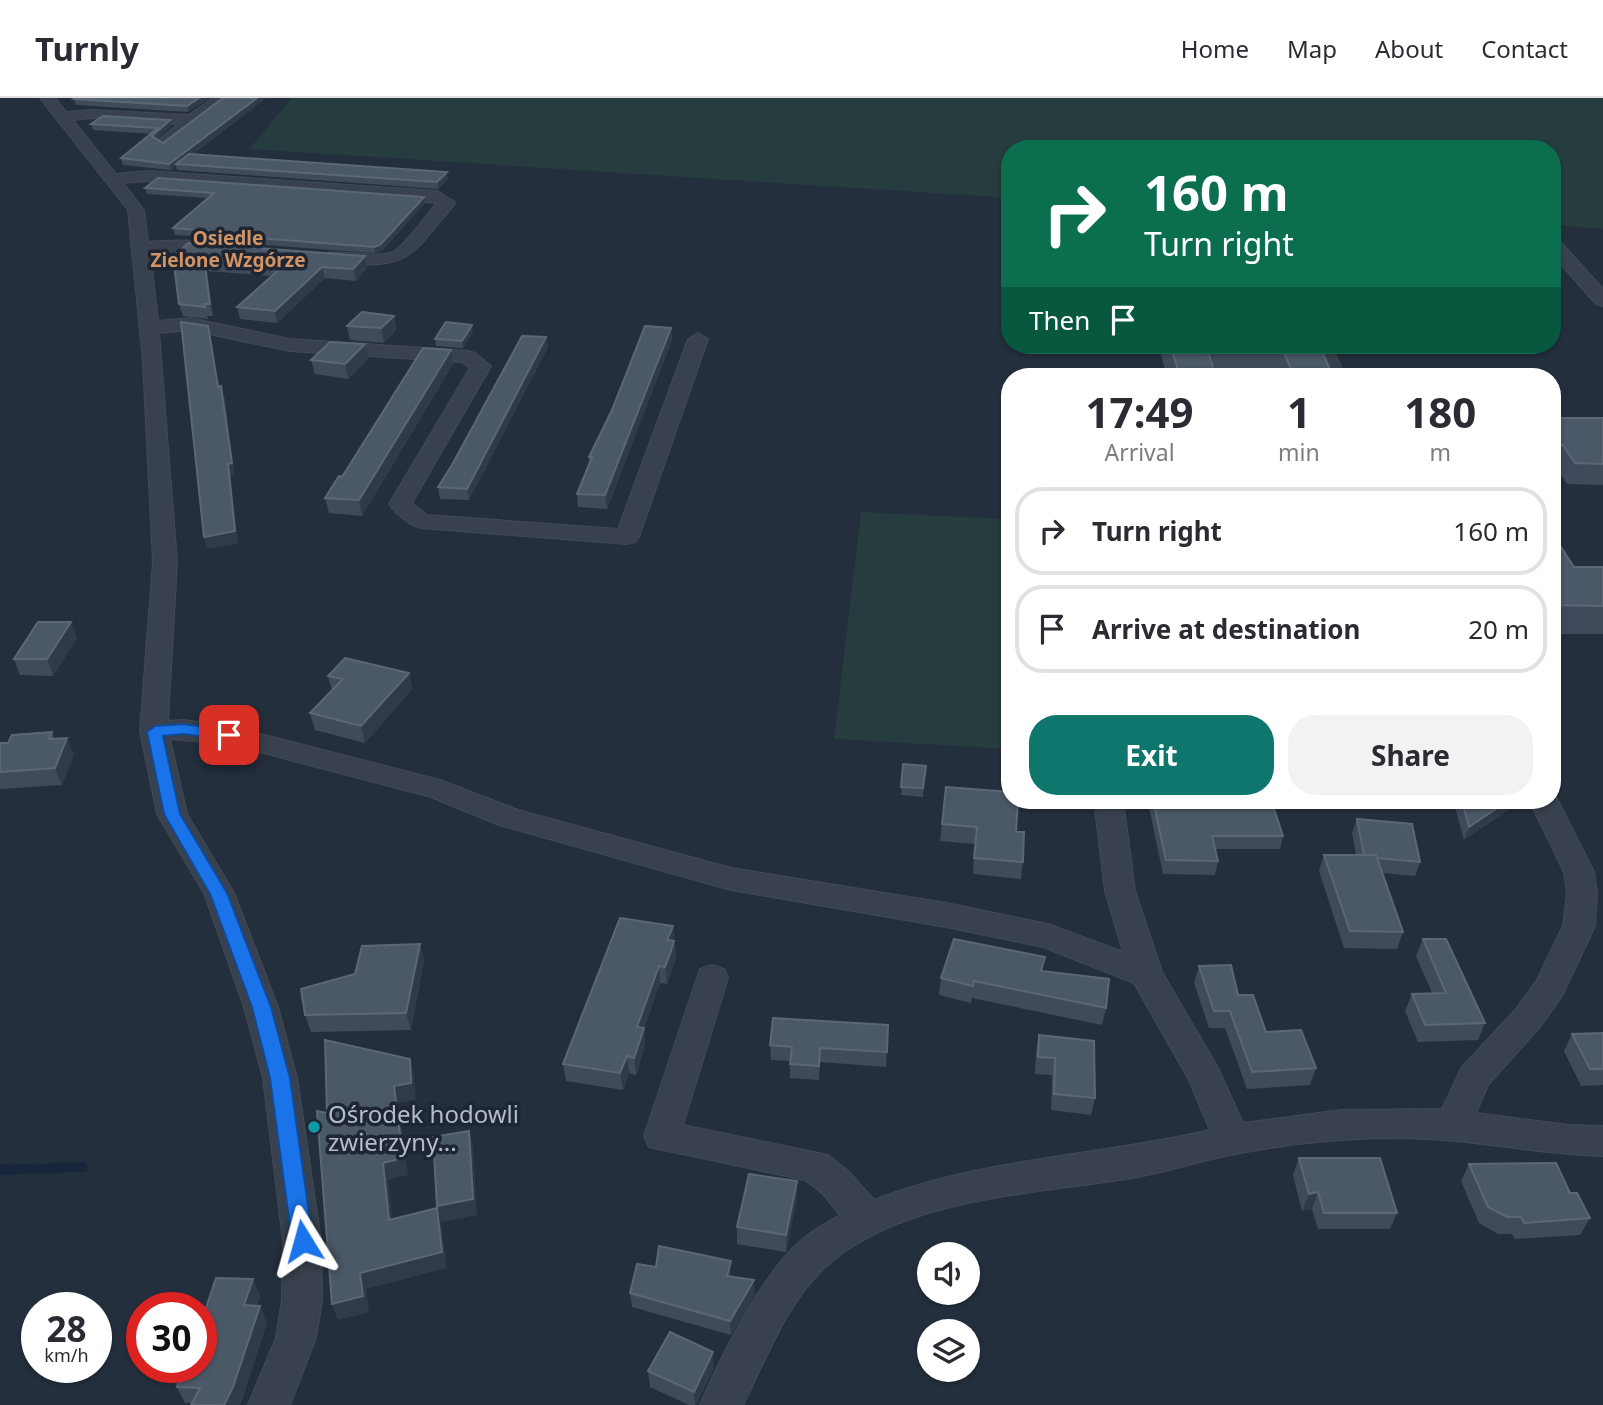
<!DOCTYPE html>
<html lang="en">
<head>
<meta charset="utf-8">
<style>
  :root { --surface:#fff; --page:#f2f2f3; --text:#2b2b33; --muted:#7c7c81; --line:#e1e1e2; --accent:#0f766e }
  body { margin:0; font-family:"Noto Sans",sans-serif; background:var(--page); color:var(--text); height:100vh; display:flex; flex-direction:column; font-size:26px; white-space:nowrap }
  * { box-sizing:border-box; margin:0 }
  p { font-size:23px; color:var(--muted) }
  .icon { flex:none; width:38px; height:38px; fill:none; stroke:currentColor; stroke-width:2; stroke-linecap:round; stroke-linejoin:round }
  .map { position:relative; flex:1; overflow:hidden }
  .drawer { position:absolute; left:1001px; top:270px; width:560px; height:441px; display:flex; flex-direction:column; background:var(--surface); border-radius:28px; box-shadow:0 2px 5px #0004 }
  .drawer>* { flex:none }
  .hud { position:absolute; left:1001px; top:42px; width:560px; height:214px; border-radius:28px; box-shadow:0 2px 5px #0004; background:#0b6e4f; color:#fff; overflow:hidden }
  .buttons { position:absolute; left:917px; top:1144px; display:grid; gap:14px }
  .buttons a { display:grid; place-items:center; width:63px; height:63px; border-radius:50%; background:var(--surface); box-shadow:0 2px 5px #0004; font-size:35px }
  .speed { position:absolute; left:21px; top:1194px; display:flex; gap:14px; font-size:35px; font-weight:700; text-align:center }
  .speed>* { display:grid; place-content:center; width:91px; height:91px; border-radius:50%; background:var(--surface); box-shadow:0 2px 5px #0004; line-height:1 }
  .speed small { font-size:18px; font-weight:400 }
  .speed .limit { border:10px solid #d22; background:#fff; color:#111 }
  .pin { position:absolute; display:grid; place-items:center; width:60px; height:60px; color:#fff; margin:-30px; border-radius:14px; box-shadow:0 4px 10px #0006 }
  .me { position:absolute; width:77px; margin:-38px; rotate:352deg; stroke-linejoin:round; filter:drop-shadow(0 0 5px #0008) }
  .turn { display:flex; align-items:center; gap:24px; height:147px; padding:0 28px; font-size:32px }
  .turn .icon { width:91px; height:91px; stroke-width:2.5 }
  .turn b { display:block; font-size:49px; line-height:60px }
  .then { display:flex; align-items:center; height:66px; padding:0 28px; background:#0003; gap:14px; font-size:26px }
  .eta { display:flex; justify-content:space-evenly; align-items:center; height:119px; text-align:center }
  .eta b { font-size:42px; font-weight:700; line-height:49px }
  .action { display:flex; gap:14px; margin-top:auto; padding:14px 28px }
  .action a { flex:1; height:80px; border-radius:28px; background:var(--accent); color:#fff; font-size:28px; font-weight:700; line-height:80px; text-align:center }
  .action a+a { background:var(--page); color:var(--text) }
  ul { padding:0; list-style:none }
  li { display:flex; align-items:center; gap:21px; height:88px; margin:0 14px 10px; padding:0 14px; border:4px solid var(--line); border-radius:28px }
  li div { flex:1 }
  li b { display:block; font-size:26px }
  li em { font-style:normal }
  header { display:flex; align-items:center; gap:42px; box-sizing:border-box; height:98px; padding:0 35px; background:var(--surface); border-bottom:2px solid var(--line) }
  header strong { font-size:33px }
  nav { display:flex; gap:38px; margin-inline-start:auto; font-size:24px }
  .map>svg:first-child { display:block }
  .green { fill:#263c3e }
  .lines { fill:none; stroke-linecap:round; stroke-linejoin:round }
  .stream { stroke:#18263b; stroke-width:10 }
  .minor-casing { stroke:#414a56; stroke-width:2 }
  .minor { fill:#38414d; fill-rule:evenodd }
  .wall { fill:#3f4b5b }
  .shaded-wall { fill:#2f3b4a }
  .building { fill:#4b5867; stroke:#5c6776; stroke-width:2 }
  .route { fill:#1a73e8; stroke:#114b97; stroke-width:2 }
  .culture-dot { fill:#0f9aa8; stroke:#1d2632; stroke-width:2.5 }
  .labels { text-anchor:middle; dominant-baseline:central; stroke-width:7; stroke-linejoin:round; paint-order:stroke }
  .far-neighbourhood-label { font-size:19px; font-weight:bold; fill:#d39465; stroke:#1d2632 }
  .near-poi-label { font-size:24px; fill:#b4bcc8; stroke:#1d2632; text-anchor:start }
</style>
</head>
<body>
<header>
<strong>Turnly</strong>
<nav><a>Home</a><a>Map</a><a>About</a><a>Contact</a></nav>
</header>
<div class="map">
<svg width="1603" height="1307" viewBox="0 0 1603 1307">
  <rect width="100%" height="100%" fill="#242f3d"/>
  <path class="green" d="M292,0H1603V131L1552,127V51H1010V100L249,51Z
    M861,414L1010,421V651L834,641Z"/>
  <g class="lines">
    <path class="stream" d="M0,1072L83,1069"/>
    <defs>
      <path id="minor" d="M40,0H55L66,14L91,12L189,17L213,0H229L169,47L164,49L156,44L178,26L91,20L73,22L116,76L147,73L437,93L455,104L453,108C416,151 412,171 349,166C339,165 325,167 318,159C329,147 373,162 393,154C405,148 427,116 437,105L147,83L123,85L144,112L148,144C165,142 219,140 230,151C220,161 167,152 150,154L158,223L190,220L290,241L468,253L475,255L491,268L412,405L427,417L618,431L688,241L698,235L708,241L639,439L635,444L627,446L421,430C409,427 396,416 389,406L470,270L462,264L290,253L190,232L159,235L177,464L168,623L183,622L229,628L440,682L518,712L731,770L946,805L1048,826L1123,854L1105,793L1094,702H1123L1135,793L1162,874L1217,968L1243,1025L1341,1012L1442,1011L1462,969L1516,911L1537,882L1563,828L1567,796L1564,774L1529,702H1552L1554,695L1594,774L1597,796L1595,828L1562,898L1540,929L1488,987L1476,1015L1569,1027L1603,1028V1058C1534,1056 1467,1040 1398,1040C1342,1040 1285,1046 1230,1057C1201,1063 1173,1072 1143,1078C1044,1096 912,1097 831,1164C789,1199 767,1259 743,1307H700C720,1260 756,1189 791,1152C805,1137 823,1127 840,1117L823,1096L805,1082L649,1049L644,1038L700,871L712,867L724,871L728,880L683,1027L828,1057L849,1074L874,1102C980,1060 1099,1058 1210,1032L1189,982L1134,885L1043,849L946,829L731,792L499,727L431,699L229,646L170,641L187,716L234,795L278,909L297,980L321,1143L322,1202L316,1240L290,1307H248L276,1240L282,1202L283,1143L263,980L244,909L204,795L157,716L140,633L153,464L143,263L128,112Z
        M1552,140L1558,141L1603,191V208L1596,206L1552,156Z
        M1310,247H1330L1346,278H1326Z"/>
    </defs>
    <use href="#minor" class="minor-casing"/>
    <use href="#minor" class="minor"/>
  </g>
  <path class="wall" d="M76,0H209L188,14L76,7L74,1Z
    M223,0H266L193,56L448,81L438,91L177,72L176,68L171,72L123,67L121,60L152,36L93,32L91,26L170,22L171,28L157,41L163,45Z
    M145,90L425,105L381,154L375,155L207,143L206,139L175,137L173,130L207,100L147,96Z
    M173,159L367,170L356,183L325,180L277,225L240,221L237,209L271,178L207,173L213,218H207L208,221L183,218L179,206Z
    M394,218L396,232L384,245L350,242L347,228Z
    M671,230L672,242L607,411L578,409L577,396L589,366V359Z
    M473,234L463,250L436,248L435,241Z
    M546,239L548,249L469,402L440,401L438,389Z
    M1158,247H1319L1333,278L1216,277V278H1167Z
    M451,252L453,266L362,418L329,415L325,400Z
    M368,261L348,281L315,276L311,262Z
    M1552,320H1603V387L1567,386L1555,368H1552Z
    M1552,435L1574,469H1603V536H1552Z
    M71,524L77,540L53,578L20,577L14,561Z
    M409,575L412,591L365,645L315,632L310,615L332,593L328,578Z
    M52,634L54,640L74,656L62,687L0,691V645H8Z
    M903,666L926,668L923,699L901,697Z
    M946,689L1016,734L1023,764L1021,781L973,776L975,746L940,743Z
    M1150,702H1184V704L1283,738L1280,751H1215L1218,763L1215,777L1163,776L1149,709Z
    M1453,702H1515L1511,710L1464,742Z
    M1357,721L1420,764L1415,778L1382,775L1403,834L1397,851L1344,850L1319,773L1324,757H1356L1352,735Z
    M673,828L676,860L667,886L660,885L644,931L645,947L636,977L629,975L623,992L566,983L563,966Z
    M1423,841L1485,925L1478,942L1418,944L1405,913L1412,896L1432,895L1416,858Z
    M420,846L424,863L411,932L311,934L305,917L355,876Z
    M1045,859L1042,873L1106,910L1102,927L972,900L971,905L939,897L941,880Z
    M1199,868L1238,897L1266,934L1316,970L1310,987L1247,991L1225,930H1209L1194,885Z
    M888,927L886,969L820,964L819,982L790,980V963L771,962L770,947Z
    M1603,935V987L1581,988L1564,953L1572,936Z
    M1039,937L1095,1000L1091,1017L1051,1012L1052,977L1035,976L1036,954Z
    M1299,1060L1397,1115L1390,1131H1318L1312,1111L1302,1113L1293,1077Z
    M1469,1066L1570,1095L1590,1120L1580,1137L1515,1141L1512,1136H1498L1479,1125L1461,1083Z
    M797,1100L786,1154L737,1146V1129Z
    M731,1179L755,1196L731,1237L632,1209L630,1195Z
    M260,1197L257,1208H260L267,1224L241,1305H185L171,1278Z
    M714,1270L696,1307H689L650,1289L648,1273Z"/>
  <path class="shaded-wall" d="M199,0H209L188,14L187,8Z
    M257,0H266L179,66H176V68L171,72L169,66Z
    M170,22L171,28L153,44L152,38Z
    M447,74L448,81L438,91L437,84Z
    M424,99L425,105L381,154L375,155L374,149Z
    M365,158L367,170L356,183L353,171Z
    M204,161L207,173L213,218L210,206Z
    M322,169L325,180L277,225L275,213Z
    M394,218L396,232L384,245L381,230Z
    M472,227L473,234L463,250L462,243Z
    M208,228L211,239L221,300L218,289Z
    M671,230L672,242L607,411L605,397Z
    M546,239L548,249L469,402L467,391Z
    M365,246L368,261L348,281L345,266Z
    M451,252L453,266L362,418L359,402Z
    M221,288L225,300L235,377L231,378L238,446L207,451L204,439L228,366Z
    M71,524L77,540L53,578L47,561Z
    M409,575L412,591L365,645L361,628Z
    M67,640L74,656L62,687L55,670Z
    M1509,702H1515L1511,710L1464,742L1469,729Z
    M673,828L676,860L667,886L665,869L667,842Z
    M420,846L424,863L411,932L406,915Z
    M659,868L660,885L644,931L645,947L636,977L634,960L637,929Z
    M627,958L629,975L623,992L620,975Z
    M410,961L414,978L416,1002L398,1005L408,1077L388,1082L394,1138L389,1122L383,1065L394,988Z
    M469,1033L473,1049L477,1117L441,1124L437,1108Z
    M797,1083V1100L786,1154V1137Z
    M1318,1094L1312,1111L1302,1113L1309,1096Z
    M437,1110L441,1126L447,1170L366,1191L369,1214L338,1222L332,1206L360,1175Z
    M731,1163V1177L728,1192L727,1178Z
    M253,1181L260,1197L252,1224L244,1207Z
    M754,1182L755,1196L731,1237L730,1223Z
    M260,1208L267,1224L241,1305L240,1307H224Z
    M713,1254L714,1270L696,1307H695L694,1294Z"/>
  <path class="building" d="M76,0H199L187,8L74,1Z
    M223,0H257L169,66L121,60L158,30L91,26L103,18L170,22L152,38L163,45Z
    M189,56L447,74L437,84L176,66Z
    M158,80L424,99L380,147L374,149L206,136L209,133L173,130L214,95L145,90Z
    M188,145L365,158L353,171L322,169L275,213L237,209L283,168L204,161L210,206H204L205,209L179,206L173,159Z
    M362,214L394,218L381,230L347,228Z
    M181,224L208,228L218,289L221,288L228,338L232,365L228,366L235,433L204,439Z
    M446,224L472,227L462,243L435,241Z
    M645,228L671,230L605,397L577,396L592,359H589L612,312Z
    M522,238L546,239L467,391L438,389L452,367Z
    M330,244L365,246L345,266L311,262Z
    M1170,247H1319L1333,278H1294L1282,250L1206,248L1216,278H1180Z
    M423,250L451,252L359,402L325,400L339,378L342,379Z
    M1552,320H1603V366L1575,365L1563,347H1552Z
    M1552,435L1574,469H1603V508L1552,507Z
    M38,524H71L47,561H14Z
    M345,560L409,575L361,628L310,615L343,581L328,578Z
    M52,634L49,641L67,640L55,670L0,674V645H8L12,637Z
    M903,666L926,668L923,690L901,689Z
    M946,689L1010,694V702H1018L1016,734H1024L1023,764L974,760L977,729L942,726Z
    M1153,702H1184V704L1272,705L1283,738H1212L1218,763L1166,762Z
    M1462,702H1509L1469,729Z
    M1357,721L1412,726L1420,764L1377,760L1376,757H1364Z
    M1324,757H1376L1403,834L1350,833Z
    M620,820L673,828L667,842L674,843L670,856L665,869L659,868L637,929L644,930L634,960L627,958L620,975L563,966Z
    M954,841L1045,859L1041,873L1109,881L1106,910L974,883L973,888L941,880Z
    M1423,841H1446L1485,925L1425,927L1412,896L1446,895Z
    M420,846L406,915L305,917L301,891L355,876L362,848Z
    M1231,867L1238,897H1253L1266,934L1301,932L1316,970L1252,974L1230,913H1214L1199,868Z
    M773,920L888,927L887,954L820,950L819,968L790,966L792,949L770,947Z
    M1603,935V971H1590L1572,936Z
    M1039,937L1094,943L1095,1000L1054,996L1055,960L1038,959Z
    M325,942L410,961L411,985L394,988L403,1060L383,1065L389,1122L437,1110L442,1154L360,1175L363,1198L332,1206L317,1013L327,1015Z
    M469,1033L473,1101L437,1108L433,1039Z
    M1299,1060H1380L1397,1115H1324L1318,1094L1309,1096Z
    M1556,1065L1570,1095H1577L1590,1120L1524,1125L1521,1119H1507L1488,1109L1469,1066Z
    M749,1076L797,1083L786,1137L737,1129Z
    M659,1148L731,1163L727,1178L754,1182L730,1223L630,1195L637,1166L656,1169Z
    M216,1180L253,1181L244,1207L260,1208L233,1289L224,1307H191L200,1290L177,1289L181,1279L171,1278L175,1269H201V1210H206Z
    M670,1234L713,1254L694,1294L648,1273Z"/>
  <path class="route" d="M183,626L229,632L237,637L229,642L183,636L163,638L180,716L227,795L271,909L290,980L313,1143L310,1150L303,1153L295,1150L292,1143L270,980L252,909L210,796L164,716L147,634L155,628Z"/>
  <circle class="culture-dot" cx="314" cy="1029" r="7"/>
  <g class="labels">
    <g class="far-neighbourhood-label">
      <text x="228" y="140">Osiedle<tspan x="228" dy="22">Zielone Wzgórze</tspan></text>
    </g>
    <g class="near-poi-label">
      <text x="328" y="1015">Ośrodek hodowli<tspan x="328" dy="28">zwierzyny...</tspan></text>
    </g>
  </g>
</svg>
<div class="buttons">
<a><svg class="icon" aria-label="sound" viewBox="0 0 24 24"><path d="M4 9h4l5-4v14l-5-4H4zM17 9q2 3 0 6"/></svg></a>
<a><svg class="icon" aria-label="layers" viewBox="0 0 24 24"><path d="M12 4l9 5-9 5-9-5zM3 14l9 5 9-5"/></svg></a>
</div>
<div class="speed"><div>28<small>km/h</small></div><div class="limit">30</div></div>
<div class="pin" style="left:229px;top:637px;background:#d93025"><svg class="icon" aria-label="arrive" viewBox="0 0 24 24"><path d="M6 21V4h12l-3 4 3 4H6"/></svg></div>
<svg class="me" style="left:303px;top:1143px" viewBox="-20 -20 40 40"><path d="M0-17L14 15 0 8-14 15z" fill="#1a73e8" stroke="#fff" stroke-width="4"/></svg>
<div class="hud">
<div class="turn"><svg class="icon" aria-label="right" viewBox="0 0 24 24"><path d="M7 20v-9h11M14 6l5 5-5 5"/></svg><div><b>160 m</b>Turn right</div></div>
<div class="then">Then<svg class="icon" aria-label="arrive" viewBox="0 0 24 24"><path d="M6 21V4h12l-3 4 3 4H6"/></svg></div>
</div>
<section class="drawer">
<div class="eta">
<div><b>17:49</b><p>Arrival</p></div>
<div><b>1</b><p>min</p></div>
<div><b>180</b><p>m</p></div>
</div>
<ul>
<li><svg class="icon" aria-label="right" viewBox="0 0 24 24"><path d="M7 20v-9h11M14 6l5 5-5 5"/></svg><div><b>Turn right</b></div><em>160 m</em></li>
<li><svg class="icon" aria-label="arrive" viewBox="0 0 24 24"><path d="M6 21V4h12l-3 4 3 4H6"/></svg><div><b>Arrive at destination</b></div><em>20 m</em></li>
</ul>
<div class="action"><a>Exit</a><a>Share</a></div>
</section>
</div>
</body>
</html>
